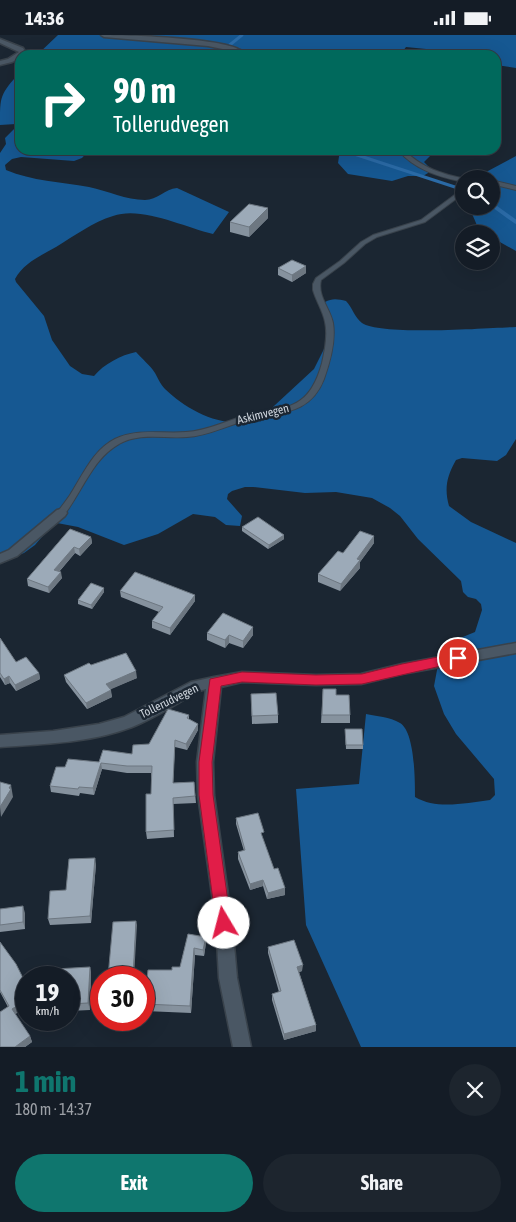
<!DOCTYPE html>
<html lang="en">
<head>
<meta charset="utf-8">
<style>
  :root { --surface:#141c26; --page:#1d252e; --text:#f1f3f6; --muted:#9da1a7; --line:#333a43; --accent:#0f766e }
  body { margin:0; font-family:"Asap Condensed",sans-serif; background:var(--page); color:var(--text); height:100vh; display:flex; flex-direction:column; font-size:19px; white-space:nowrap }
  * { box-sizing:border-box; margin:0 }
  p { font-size:16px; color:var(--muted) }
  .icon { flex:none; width:28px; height:28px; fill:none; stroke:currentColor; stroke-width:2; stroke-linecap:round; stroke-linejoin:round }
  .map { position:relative; height:1012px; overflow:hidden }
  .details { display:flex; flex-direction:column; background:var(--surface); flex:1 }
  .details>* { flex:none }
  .banner { position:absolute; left:15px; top:15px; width:486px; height:105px; border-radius:15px; box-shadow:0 5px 20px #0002,0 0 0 1px var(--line); background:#00695c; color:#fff; overflow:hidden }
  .controls { position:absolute; left:455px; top:135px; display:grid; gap:10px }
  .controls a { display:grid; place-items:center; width:45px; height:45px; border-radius:50%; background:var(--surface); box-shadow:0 5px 20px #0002,0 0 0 1px var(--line); font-size:25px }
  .speed { position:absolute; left:15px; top:931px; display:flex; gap:10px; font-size:25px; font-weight:700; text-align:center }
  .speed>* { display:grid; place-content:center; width:65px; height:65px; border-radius:50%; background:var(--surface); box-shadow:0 5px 20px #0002,0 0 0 1px var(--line); line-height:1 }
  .speed small { font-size:12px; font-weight:400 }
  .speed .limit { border:8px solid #d22; background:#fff; color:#111 }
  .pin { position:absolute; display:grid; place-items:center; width:42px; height:42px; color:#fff; margin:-21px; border:2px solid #fff; border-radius:50%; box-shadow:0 1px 5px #0007 }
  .me { position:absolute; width:55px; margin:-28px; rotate:352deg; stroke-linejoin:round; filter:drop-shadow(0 0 4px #0008) }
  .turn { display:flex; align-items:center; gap:18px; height:105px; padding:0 15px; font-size:22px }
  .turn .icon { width:65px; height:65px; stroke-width:2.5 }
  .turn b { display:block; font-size:35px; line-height:42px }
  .round { display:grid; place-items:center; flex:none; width:52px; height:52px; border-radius:26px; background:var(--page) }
  .summary { display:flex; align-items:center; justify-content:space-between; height:85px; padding:0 15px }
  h1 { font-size:30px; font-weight:700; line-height:38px; color:var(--accent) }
  .cta { display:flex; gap:10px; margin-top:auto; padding:10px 15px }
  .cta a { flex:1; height:58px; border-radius:30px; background:var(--accent); color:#fff; font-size:20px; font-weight:700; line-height:58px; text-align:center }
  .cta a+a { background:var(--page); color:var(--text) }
  .status { display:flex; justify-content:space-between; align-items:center; height:35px; padding:0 25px; background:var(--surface); direction:ltr }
  .status svg { height:14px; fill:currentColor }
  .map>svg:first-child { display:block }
  .forest { fill:#165892 }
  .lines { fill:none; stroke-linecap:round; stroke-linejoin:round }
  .stream-far1 { stroke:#2b6ba7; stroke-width:3 }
  .stream { stroke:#2b6ba7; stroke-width:4 }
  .lane-casing { stroke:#39424b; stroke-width:2 }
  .street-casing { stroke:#39424b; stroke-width:3 }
  .lane { fill:#4a5764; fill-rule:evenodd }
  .street { fill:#4a5764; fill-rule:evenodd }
  .wall { fill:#86929e }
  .shaded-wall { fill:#6d7781 }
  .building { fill:#9caab8; stroke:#6d7781 }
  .route { fill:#e11d48; stroke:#92132f }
  .labels { text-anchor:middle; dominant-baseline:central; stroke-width:5; stroke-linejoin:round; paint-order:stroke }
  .street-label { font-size:12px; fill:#ccd3db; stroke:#1b2632 }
</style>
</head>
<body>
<div class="status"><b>14:36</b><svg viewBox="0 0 49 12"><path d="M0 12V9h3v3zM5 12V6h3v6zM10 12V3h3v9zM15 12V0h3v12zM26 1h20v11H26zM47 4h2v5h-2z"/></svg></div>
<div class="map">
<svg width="516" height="1012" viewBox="0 0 516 1012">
  <rect width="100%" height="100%" fill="#1b2632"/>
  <path class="forest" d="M58,0H516V33L496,30V20H457L456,17L406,12L400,20H37Z
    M20,37V115H89L82,123L74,126L21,122L12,124L5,130L6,135C32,146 61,147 89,152C108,156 126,165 145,165C157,165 165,154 177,153L229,177L213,199C183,192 142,171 113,181C93,187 74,201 56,212C40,221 24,228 15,244L16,247L44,281L52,305L70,331L82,339L94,341C104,329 121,320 136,317C142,324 150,330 155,338C158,343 160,349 165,354C189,377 228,397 261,383L314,334L333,296V289L323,273L325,267C332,263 338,264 346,266C352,272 355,283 362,288C381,301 488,293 516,292V404L506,420L497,426L462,423L456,425C447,441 444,453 449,471L471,487L516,508V1012H361L306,890L296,754L359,749L366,679C376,681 390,682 400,688C415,697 415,746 415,762C437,775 465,768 490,765L495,760L494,744L456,699L444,679L434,651L441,614L453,606L475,597L482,575L481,569L476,564L468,562L463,557L461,546L418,504L400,481L390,473L372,463L336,457L305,458L253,452H245L232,456L228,459L227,464L242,481L240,491L226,490L215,482L193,479L158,499L124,510L78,492L57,488L51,491L35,510L24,518L0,527V118L6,109L5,103L17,91L16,89L0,90C0,60 0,60 20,37Z
    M340,115H436L424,127L430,133L428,138L423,141H408L392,146L348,139L338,128Z
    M516,121V216L491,202V199C479,199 477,190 473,181C472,177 467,174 465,171H491V144H473Z"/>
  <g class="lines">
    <path class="stream-far1" d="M229,20L226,13L242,0
      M342,115L464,155"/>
    <path class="stream" d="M491,169L516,187"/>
    <defs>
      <path id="lane" d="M235,14L269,19L271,20H260L237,16H235Z
        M350,19H377L379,20H348Z
        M398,115H404C422,133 442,139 466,144H464V147C439,142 415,135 398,115Z
        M491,145L516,151V155L491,149Z
        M464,153V158L425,187L377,202L365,209L344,228L321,245C317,261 330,273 333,288C336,306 330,327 324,344C310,381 278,377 245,386C225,391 208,401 187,402C164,404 140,397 119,409C93,423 82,457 64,480H58L57,478C61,472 66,466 70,460C83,440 93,415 115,404C138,393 162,399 186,397C207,396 225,386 245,381C286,372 309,376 322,328C325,315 328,300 325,287C323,276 316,266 313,255V249L316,243L340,226L361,207L373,200L421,185Z"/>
      <path id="street" d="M101,0C127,0 221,3 240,15L237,17L208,11L104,2Z
        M0,4L23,13L26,18L20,20V23L12,27L0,30V26L8,24L19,17L0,8Z
        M61,474L65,475L67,478L65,481L17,521L0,528V519L9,515L57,475Z
        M516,608V618L402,639L361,649L316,650L242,647L221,652L213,727L214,760L232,888L237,943L251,1012H233L219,943L216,888L198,760L197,727L206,654L199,656C177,668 155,683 132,692C90,708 44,709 0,712V700L53,696L99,689L124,682L191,647L214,642L242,637L316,640L361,639L402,629Z"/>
    </defs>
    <use href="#lane" class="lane-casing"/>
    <use href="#street" class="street-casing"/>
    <use href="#lane" class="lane"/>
    <use href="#street" class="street"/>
  </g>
  <path class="wall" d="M268,183L249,202L230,197V187Z
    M306,231V238L292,247L278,240V233Z
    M242,492L284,500V504L268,514L242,496Z
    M70,494L91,502L92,508L80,521L75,518L59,537L62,543L49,558L28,551L27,544Z
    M374,501V508L360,527V533L340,556L318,547V539L343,518Z
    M104,553V557L92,574L78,569V565Z
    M120,556L195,566L170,600L152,593V586L159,577L121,562Z
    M207,598L253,600L243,613L229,608L225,613L207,605Z
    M0,603L16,627L39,638L40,644L16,656L10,648L5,650L0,642Z
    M91,630L137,643L110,654L112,662L87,674L66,647L64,640Z
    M323,654L336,660L350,680V688H321Z
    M251,659L278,680V688L252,689Z
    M189,680V684L198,689V695L187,715L175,712L173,748L194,747L196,768L173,769L174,802L147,804L146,797L151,759V738H127L102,734L94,760L80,758L79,761L51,757L50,751L65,732L99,727L132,719L149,709Z
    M345,694L363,710V714H346Z
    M236,783L263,804L274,834L285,853V860L267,864L263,851L250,855L238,824V817L244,816L236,789Z
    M96,829L91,888L50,890L48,884L66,855Z
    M0,874L25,878V894L0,897Z
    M188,899L206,902V908L204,921L195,920L191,978L145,976L144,969L172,935L180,932Z
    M0,907L25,954V973L15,979L30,1001L32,1007L25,1012H0L8,972L0,957Z
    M268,912L302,936L299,937L316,990V996L284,1005L272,965V959L279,957L268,918Z
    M90,932L91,939L90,975L69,976V942Z"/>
  <path class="shaded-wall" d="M268,173V183L249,202V192Z
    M306,231V238L292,247V240Z
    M284,500V504L268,514L269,510Z
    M374,501V508L360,527V533L340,556L341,549L357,524Z
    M91,502L92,508L80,521L79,514Z
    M74,512L75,518L55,541L54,535Z
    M61,537L62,543L49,558L48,552Z
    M104,553V557L92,574L91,570Z
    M195,560V566L170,600V593Z
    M253,592V600L243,613V606Z
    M229,600V608L225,613V605Z
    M136,636L137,643L107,656L106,649Z
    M39,638L40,644L16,656L15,650Z
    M9,641L10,648L5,650L4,644Z
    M111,655L112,662L87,674L86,668Z
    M198,689V695L187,715L186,709Z
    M101,728L102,734L94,760L93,753Z
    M11,750L13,762L1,782L0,772Z
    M95,823L96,829L91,888L90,881Z
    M263,845V851L250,855V849Z
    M285,853V860L267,864L268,858Z
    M23,871L25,878V894L23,887Z
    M136,886L137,890L134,942H133Z
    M206,902V908L204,921L203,915Z
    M194,913L195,920L191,978L190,971Z
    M303,930L302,936L297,938V932Z
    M90,932L91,939L90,975L88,968Z
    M25,947L26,953L25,954V973L14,980L12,974L23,948Z
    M316,990V996L284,1005V999Z
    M30,1001L32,1007L25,1012H15Z"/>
  <path class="building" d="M249,169L268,173L249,192L230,187Z
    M292,225L306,231L292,240L278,233Z
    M258,482L284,500L269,510L242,492Z
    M70,494L91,502L79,514L74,512L54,535L61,537L48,552L27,544Z
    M360,496L374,501L357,524L360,525L341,549L318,539L338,516L343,518Z
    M135,537L195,560L170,593L152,586L163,572L120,556Z
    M91,548L104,553L91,570L78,565Z
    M223,578L253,592L243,606L229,600L225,605L207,598Z
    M0,603L16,627L26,622L39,638L15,650L9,641L4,644L0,638Z
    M126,618L136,636L106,649L111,655L86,668L64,640L89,628L91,630Z
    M323,654H336V660H349L350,680H322Z
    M276,658L278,680L252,681L251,659Z
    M168,674L189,680L187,683L198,689L186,709L175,705L173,748L194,747L195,761L173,763L174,795L146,797V759H151L152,731H127L101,728L93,753L79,752L78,754L50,751L56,732H65L68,724L99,727L103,715L132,719L133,710L149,709Z
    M345,694H362L363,710H346Z
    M0,747L11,750L9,753L11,754L0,772Z
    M258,778L264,797L261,798L274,834L278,833L285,853L268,858L263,845L250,849L238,817L245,815L236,783Z
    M95,823L90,881L48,884L50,856L66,855L69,824Z
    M23,871V887L0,890V874Z
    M136,886L133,942H108L113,887Z
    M188,899L206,902L203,915L194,913L190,971L144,969L148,935H172V932H180Z
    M294,905L303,930L297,932L316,990L284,999L272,959L281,956L268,912Z
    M0,907L16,929L25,947L23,948V967L12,974L30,1001L15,1012H0V977L9,971L0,955Z
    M90,932L88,968L69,969V942H54L55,934Z"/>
  <path class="route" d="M458,618L463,620L465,623L463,626L362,649L316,650L242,647L221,651L212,727L213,760L231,888L229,893L224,895L218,893L216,888L199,760V727L210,644L242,637L316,640L362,639L402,629Z"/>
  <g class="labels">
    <g class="street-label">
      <text transform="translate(263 379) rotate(-14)">Askimvegen</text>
      <text transform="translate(169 666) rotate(-26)">Tollerudvegen</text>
    </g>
  </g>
</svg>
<div class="controls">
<a><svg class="icon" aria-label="search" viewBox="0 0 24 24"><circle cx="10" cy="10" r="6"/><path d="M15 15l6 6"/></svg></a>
<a><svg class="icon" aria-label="layers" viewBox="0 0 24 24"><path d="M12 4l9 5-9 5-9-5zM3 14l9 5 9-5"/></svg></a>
</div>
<div class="speed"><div>19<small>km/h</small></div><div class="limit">30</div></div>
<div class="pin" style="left:458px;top:623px;background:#d93025"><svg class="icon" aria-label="arrive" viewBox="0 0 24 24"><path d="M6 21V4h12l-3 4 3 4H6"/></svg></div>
<svg class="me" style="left:224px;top:888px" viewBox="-20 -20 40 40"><circle r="19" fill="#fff"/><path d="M0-13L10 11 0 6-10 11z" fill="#e11d48"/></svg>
<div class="banner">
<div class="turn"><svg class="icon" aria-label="right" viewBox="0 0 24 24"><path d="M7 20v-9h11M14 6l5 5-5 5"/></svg><div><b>90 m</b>Tollerudvegen</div></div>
</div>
</div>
<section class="details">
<div class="summary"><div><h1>1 min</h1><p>180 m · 14:37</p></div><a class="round"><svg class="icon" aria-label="close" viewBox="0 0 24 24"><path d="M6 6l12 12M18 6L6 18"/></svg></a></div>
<div class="cta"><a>Exit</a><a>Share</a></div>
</section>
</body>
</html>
